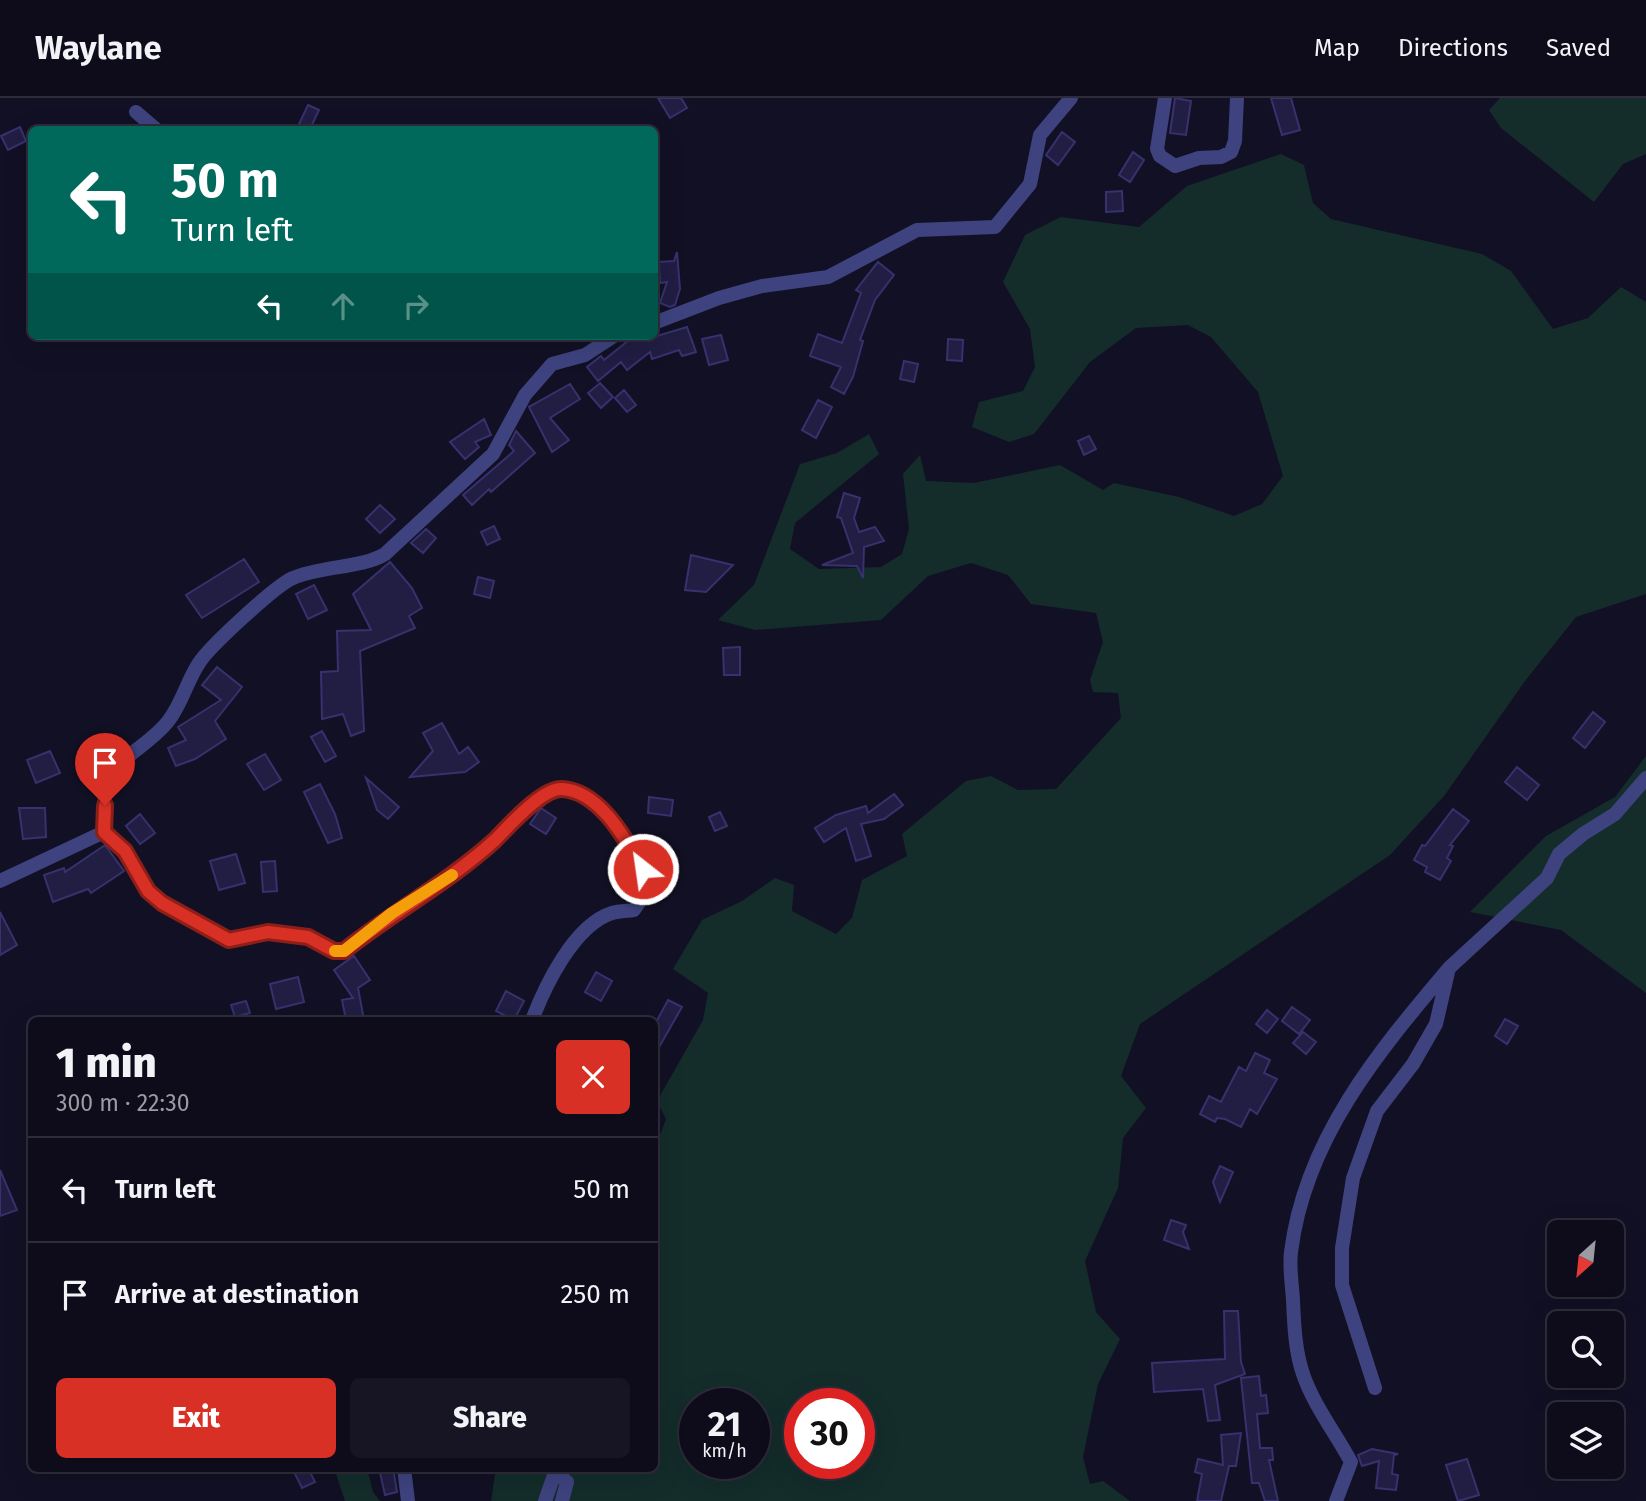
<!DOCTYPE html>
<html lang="en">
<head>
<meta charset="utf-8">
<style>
  :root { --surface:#0e0c1b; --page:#171524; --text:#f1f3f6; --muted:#9b9ba3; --line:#2e2c3a; --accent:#d93025 }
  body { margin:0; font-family:"Fira Sans",sans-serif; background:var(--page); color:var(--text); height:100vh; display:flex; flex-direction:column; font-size:26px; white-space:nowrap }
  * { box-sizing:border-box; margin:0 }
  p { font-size:23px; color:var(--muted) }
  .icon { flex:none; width:38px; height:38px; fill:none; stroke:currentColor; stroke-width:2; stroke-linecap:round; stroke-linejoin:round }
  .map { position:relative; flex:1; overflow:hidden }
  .drawer { position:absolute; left:28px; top:919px; width:630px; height:455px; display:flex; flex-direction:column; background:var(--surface); border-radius:10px; box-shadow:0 7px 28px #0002,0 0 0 2px var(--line) }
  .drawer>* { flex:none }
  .hud { position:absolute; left:28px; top:28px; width:630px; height:214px; border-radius:10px; box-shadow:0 7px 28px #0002,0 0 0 2px var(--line); background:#00695c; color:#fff; overflow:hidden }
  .needle { width:46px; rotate:207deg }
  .buttons { position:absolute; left:1547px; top:1122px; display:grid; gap:14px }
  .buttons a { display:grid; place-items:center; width:77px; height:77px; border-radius:10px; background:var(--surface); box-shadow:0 7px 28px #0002,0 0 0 2px var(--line); font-size:35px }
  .speed { position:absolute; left:679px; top:1290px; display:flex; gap:14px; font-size:35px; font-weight:700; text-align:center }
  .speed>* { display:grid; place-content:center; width:91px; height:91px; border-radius:50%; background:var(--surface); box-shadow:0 7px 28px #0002,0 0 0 2px var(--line); line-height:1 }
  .speed small { font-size:18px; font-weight:400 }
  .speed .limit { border:10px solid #d22; background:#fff; color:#111 }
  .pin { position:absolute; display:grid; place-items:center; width:60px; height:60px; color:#fff; margin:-72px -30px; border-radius:50% 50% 50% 0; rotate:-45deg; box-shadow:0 0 7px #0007 }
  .pin .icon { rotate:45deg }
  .me { position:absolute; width:77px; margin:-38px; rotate:330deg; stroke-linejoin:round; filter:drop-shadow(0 0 5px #0008) }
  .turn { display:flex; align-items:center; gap:24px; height:147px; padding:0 28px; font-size:32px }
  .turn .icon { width:91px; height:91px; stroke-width:2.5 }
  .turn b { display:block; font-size:49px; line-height:60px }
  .lanes { display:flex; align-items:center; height:66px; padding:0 28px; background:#0003; justify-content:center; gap:35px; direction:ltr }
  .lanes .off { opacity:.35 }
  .round { display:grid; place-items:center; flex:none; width:74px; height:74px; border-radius:10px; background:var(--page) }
  .head { display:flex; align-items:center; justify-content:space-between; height:119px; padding:0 28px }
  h1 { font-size:42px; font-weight:800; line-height:52px }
  .action { display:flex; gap:14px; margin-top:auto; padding:14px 28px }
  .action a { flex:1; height:80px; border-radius:10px; background:var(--accent); color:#fff; font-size:28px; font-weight:800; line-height:80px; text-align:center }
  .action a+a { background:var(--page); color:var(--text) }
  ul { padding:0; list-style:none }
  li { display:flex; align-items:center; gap:21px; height:105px; padding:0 28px; border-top:2px solid var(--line) }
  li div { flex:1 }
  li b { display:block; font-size:26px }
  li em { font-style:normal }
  header { display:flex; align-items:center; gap:42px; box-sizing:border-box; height:98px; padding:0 35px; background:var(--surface); border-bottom:2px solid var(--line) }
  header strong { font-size:33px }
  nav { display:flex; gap:38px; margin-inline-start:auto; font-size:24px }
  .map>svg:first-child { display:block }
  .green { fill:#142d2a; fill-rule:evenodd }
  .building { fill:#211d43; stroke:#37316e; stroke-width:2 }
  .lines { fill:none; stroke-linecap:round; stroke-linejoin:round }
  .minor { stroke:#3e437f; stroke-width:14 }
  .route-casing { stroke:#8d1f18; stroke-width:18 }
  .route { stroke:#d93025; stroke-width:12 }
  .slow { stroke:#f59e0b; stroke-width:12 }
</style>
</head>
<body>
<header>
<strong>Waylane</strong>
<nav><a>Map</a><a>Directions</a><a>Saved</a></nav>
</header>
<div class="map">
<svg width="1646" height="1403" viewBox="0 0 1646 1403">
  <rect width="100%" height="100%" fill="#121024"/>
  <path class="green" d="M1500,0H1646V56L1623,66L1594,104L1501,30L1489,12Z
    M1281,56L1304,67L1313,105L1331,121L1482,156L1511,173L1553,231L1588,220L1621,189L1646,204V496L1576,519L1525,583L1444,698L1390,757L1140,926L1121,978L1146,1010L1123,1040L1118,1090L1085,1163L1096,1214L1120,1241L1098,1286L1083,1359L1090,1386L1103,1383L1130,1403H491L496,1370H654V1053L666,1021L657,1003L703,922L708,895L673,871L702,822L742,803L775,780L794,787L792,813L836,836L852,820L862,782L907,758L902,736L966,683L991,678L1018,692L1056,691L1121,620L1118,595L1093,594L1090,582L1103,544L1096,515L1031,506L1008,477L971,465L928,478L881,522L755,532L718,522L754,487L800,366L837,355L869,336L879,356L795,425L790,451L819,471L881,469L902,456L909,431L903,376L920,357L926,383L974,385L1060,367L1103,392L1114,385L1179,399L1234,418L1262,406L1283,378L1258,294L1211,239L1188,227L1136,230L1090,264L1034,336L1009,344L972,329L979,304L1023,293L1035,269L1030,231L1003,184L1025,137L1061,119L1139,129L1187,88ZM695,1306H754V1365H695ZM800,1306H859V1365H800Z
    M1646,658V895L1561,832L1470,814L1546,738L1615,699Z
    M334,1370H367L373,1394L380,1403H345Z"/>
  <path class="building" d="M658,0H681L687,10L670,20Z
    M1175,0L1191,3L1186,37L1170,35Z
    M1271,0H1291L1300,32L1282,37Z
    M308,7L319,12L310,31L299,26Z
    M20,29L26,43L8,52L1,38Z
    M1062,34L1075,44L1058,67L1046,57Z
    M1133,54L1144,62L1130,84L1119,77Z
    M1122,93L1123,113L1106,114V94Z
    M677,154L680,191L675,207L670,209L660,205L667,184L660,185L659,164L674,163Z
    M878,164L894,177L875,202L860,242L863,243L853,279L844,296L831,289L841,269L810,258L818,236L842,245L861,195L856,192Z
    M687,229L696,254L682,258L679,252L652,261L650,254L627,272L621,264L598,283L587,269L601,258L604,262L634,238H657Z
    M721,237L728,262L709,267L702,241Z
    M948,241L963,242L962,263L947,262Z
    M904,263L918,266L914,284L900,281Z
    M600,285L613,299L601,310L588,295Z
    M570,286L580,301L550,320L569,342L552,354L529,309Z
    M624,292L636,307L627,314L615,300Z
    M818,302L832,309L816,340L802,332Z
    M484,321L491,337L475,344L479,349L465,361L450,344Z
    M516,333L535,355L491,394L489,391L472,407L463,397L514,353L509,347Z
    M1089,338L1096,351L1084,357L1078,343Z
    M844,395L860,400L854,420L859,434L875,429L884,443L864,449L863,480L857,468L822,467L853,455L841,420L837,419Z
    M380,407L395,421L380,435L366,421Z
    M494,428L500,441L487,447L481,434Z
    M426,431L436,440L423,455L411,445Z
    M691,457L733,467L706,494L685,492Z
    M244,461L259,484L202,520L186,497Z
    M390,464L412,490L422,510L409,518L415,530L360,553L364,633L351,638L343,616L322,621L321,574L338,573L337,533L371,532L353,496Z
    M478,479L494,483L490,500L474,496Z
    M314,487L327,512L308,521L296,496Z
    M740,549V577H724L723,550Z
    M217,569L242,589L215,623L226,641L195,661L176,668L168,650L186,642L178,629L221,602L202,587Z
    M1593,614L1605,624L1585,650L1573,640Z
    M442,625L459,656L468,649L479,664L465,674L410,679L433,653L423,635Z
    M322,633L336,658L325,664L311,639Z
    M50,653L60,675L36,685L27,662Z
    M265,656L281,682L264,692L247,666Z
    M1517,669L1539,687L1527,702L1505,684Z
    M366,680L399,709L388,721L377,712Z
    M320,686L335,716L342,740L328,745L304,694Z
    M894,696L903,707L884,721L861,726L871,758L856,763L846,730L824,744L815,730L836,717L866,708L868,715Z
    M649,699L673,702L671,718L648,715Z
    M19,710H45L46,739L23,741Z
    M541,710L556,720L546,736L530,726Z
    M1453,711L1469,723L1450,747L1453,748L1447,760L1451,763L1440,782L1425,774L1427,769L1414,762L1422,747L1425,748Z
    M720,714L727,728L715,733L709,719Z
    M140,716L155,735L140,746L126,728Z
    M105,747L124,773L91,795L88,791L53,804L44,777L64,770L65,774Z
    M236,756L245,785L219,792L210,763Z
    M275,763L277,793L263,794L261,764Z
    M0,814L17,847L0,857Z
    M354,858L370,882L358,890L364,922H346L342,902L353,900L334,872Z
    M596,874L612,883L601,903L585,894Z
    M298,879L304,904L276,911L270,886Z
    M506,893L524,903L514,922L496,913Z
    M668,902L682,909L654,958V928Z
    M246,903L250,915L235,919L231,907Z
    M1292,909L1310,922L1299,936L1282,923Z
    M1267,912L1278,921L1267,935L1256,926Z
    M1505,921L1518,928L1507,946L1495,938Z
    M1303,934L1316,944L1306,956L1293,945Z
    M1255,955L1270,962L1264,975L1277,981L1257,1016L1250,1011L1241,1029L1225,1021L1217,1020L1215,1024L1200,1016L1209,998L1221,1004L1239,969L1246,973Z
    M1220,1068L1233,1074L1220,1104L1213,1084Z
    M0,1072L17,1112L0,1118Z
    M1171,1122L1186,1127L1183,1134L1189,1151L1164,1142Z
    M1224,1213H1238L1241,1264L1245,1276L1215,1287L1220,1322L1208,1323L1203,1291L1154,1294L1152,1265L1225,1261Z
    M1259,1278L1261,1298L1266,1297L1268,1315L1257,1316L1260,1350H1272L1273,1362H1269L1278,1403H1265L1259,1385H1252L1241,1280Z
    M1241,1335L1236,1368H1229L1221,1403H1197L1202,1376L1195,1374L1198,1361L1223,1367L1221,1337Z
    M1372,1351L1398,1356L1394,1357L1392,1376L1398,1377L1396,1392L1376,1390L1379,1363L1362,1368L1358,1357Z
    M1467,1361L1479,1397L1458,1403L1446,1367Z
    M292,1370H308L315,1384L302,1390Z
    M379,1370H393L397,1394L385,1397Z"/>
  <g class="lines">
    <path class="minor" d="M1165,0L1157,51L1160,58L1175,68L1199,60L1221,59L1231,54L1235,43L1237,0
      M136,14L157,32
      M654,225L719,200L762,188L828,179L917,132L995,129L1030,86L1040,37L1071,0
      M104,734L125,753L148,793L162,805L229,842L268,834L308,839L334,853H344C397,811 456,778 505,732C520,718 538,693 559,691C592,689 652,762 645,794C643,800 637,807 634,812C627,813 619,813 612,815C574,827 545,888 532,922
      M0,783L104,734C103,717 103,691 112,677C123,657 154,643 169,622C182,605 187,583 199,565C209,549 276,487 293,480C320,468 363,470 385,456L493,356L525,297L552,266L585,257L614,238
      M1449,870L1547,780L1559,756L1583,736L1615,716L1646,680
      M404,1370L408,1403
      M545,1403L555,1374L567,1384L562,1403
      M1336,1403L1351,1364C1336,1336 1313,1306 1303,1276C1295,1253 1294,1225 1293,1202C1292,1186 1289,1169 1291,1154C1305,1041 1378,954 1449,870L1436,926L1413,966L1377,1013L1353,1080L1342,1150V1187L1375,1290"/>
  </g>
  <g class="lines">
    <defs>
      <path id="route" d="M105,707L104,734L125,753L148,793L162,805L229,842L268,834L308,839L334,853H344C393,814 449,784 495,742C509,728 542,690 562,691C600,693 626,742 643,771"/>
    </defs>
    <use href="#route" class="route-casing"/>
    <use href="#route" class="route"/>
    <path class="slow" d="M335,853H344L392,815L452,777"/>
  </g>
</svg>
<div class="buttons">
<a><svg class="needle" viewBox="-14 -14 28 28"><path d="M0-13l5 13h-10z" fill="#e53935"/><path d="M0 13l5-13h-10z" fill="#9b9ba3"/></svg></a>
<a><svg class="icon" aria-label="search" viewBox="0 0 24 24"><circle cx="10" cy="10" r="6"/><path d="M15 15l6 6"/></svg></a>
<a><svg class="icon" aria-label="layers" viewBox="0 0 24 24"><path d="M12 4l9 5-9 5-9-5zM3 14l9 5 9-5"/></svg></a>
</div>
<div class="speed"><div>21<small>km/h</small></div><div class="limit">30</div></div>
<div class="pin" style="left:105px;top:707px;background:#d93025"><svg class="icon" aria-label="arrive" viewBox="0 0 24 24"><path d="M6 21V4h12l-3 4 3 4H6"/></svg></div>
<svg class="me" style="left:643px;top:771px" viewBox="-20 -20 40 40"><circle r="17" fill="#d93025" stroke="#fff" stroke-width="3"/><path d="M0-11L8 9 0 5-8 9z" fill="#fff"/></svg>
<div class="hud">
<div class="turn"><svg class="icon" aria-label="left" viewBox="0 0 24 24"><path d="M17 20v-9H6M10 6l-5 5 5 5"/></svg><div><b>50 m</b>Turn left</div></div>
<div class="lanes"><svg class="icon" aria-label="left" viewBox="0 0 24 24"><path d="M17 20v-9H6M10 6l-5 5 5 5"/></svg><svg class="icon off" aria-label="ahead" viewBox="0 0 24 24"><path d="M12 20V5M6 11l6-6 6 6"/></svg><svg class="icon off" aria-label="right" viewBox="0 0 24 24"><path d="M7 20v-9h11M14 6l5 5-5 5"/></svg></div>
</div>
<section class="drawer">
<div class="head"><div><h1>1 min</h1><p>300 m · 22:30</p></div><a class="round" style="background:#d93025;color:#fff"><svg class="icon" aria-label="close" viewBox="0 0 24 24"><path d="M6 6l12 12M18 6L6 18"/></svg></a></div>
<ul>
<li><svg class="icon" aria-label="left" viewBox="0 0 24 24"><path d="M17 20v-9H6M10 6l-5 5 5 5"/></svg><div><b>Turn left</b></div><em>50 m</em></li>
<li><svg class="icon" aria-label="arrive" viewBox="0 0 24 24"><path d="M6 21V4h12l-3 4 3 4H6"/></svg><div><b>Arrive at destination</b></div><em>250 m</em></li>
</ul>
<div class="action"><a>Exit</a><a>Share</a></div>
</section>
</div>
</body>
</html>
